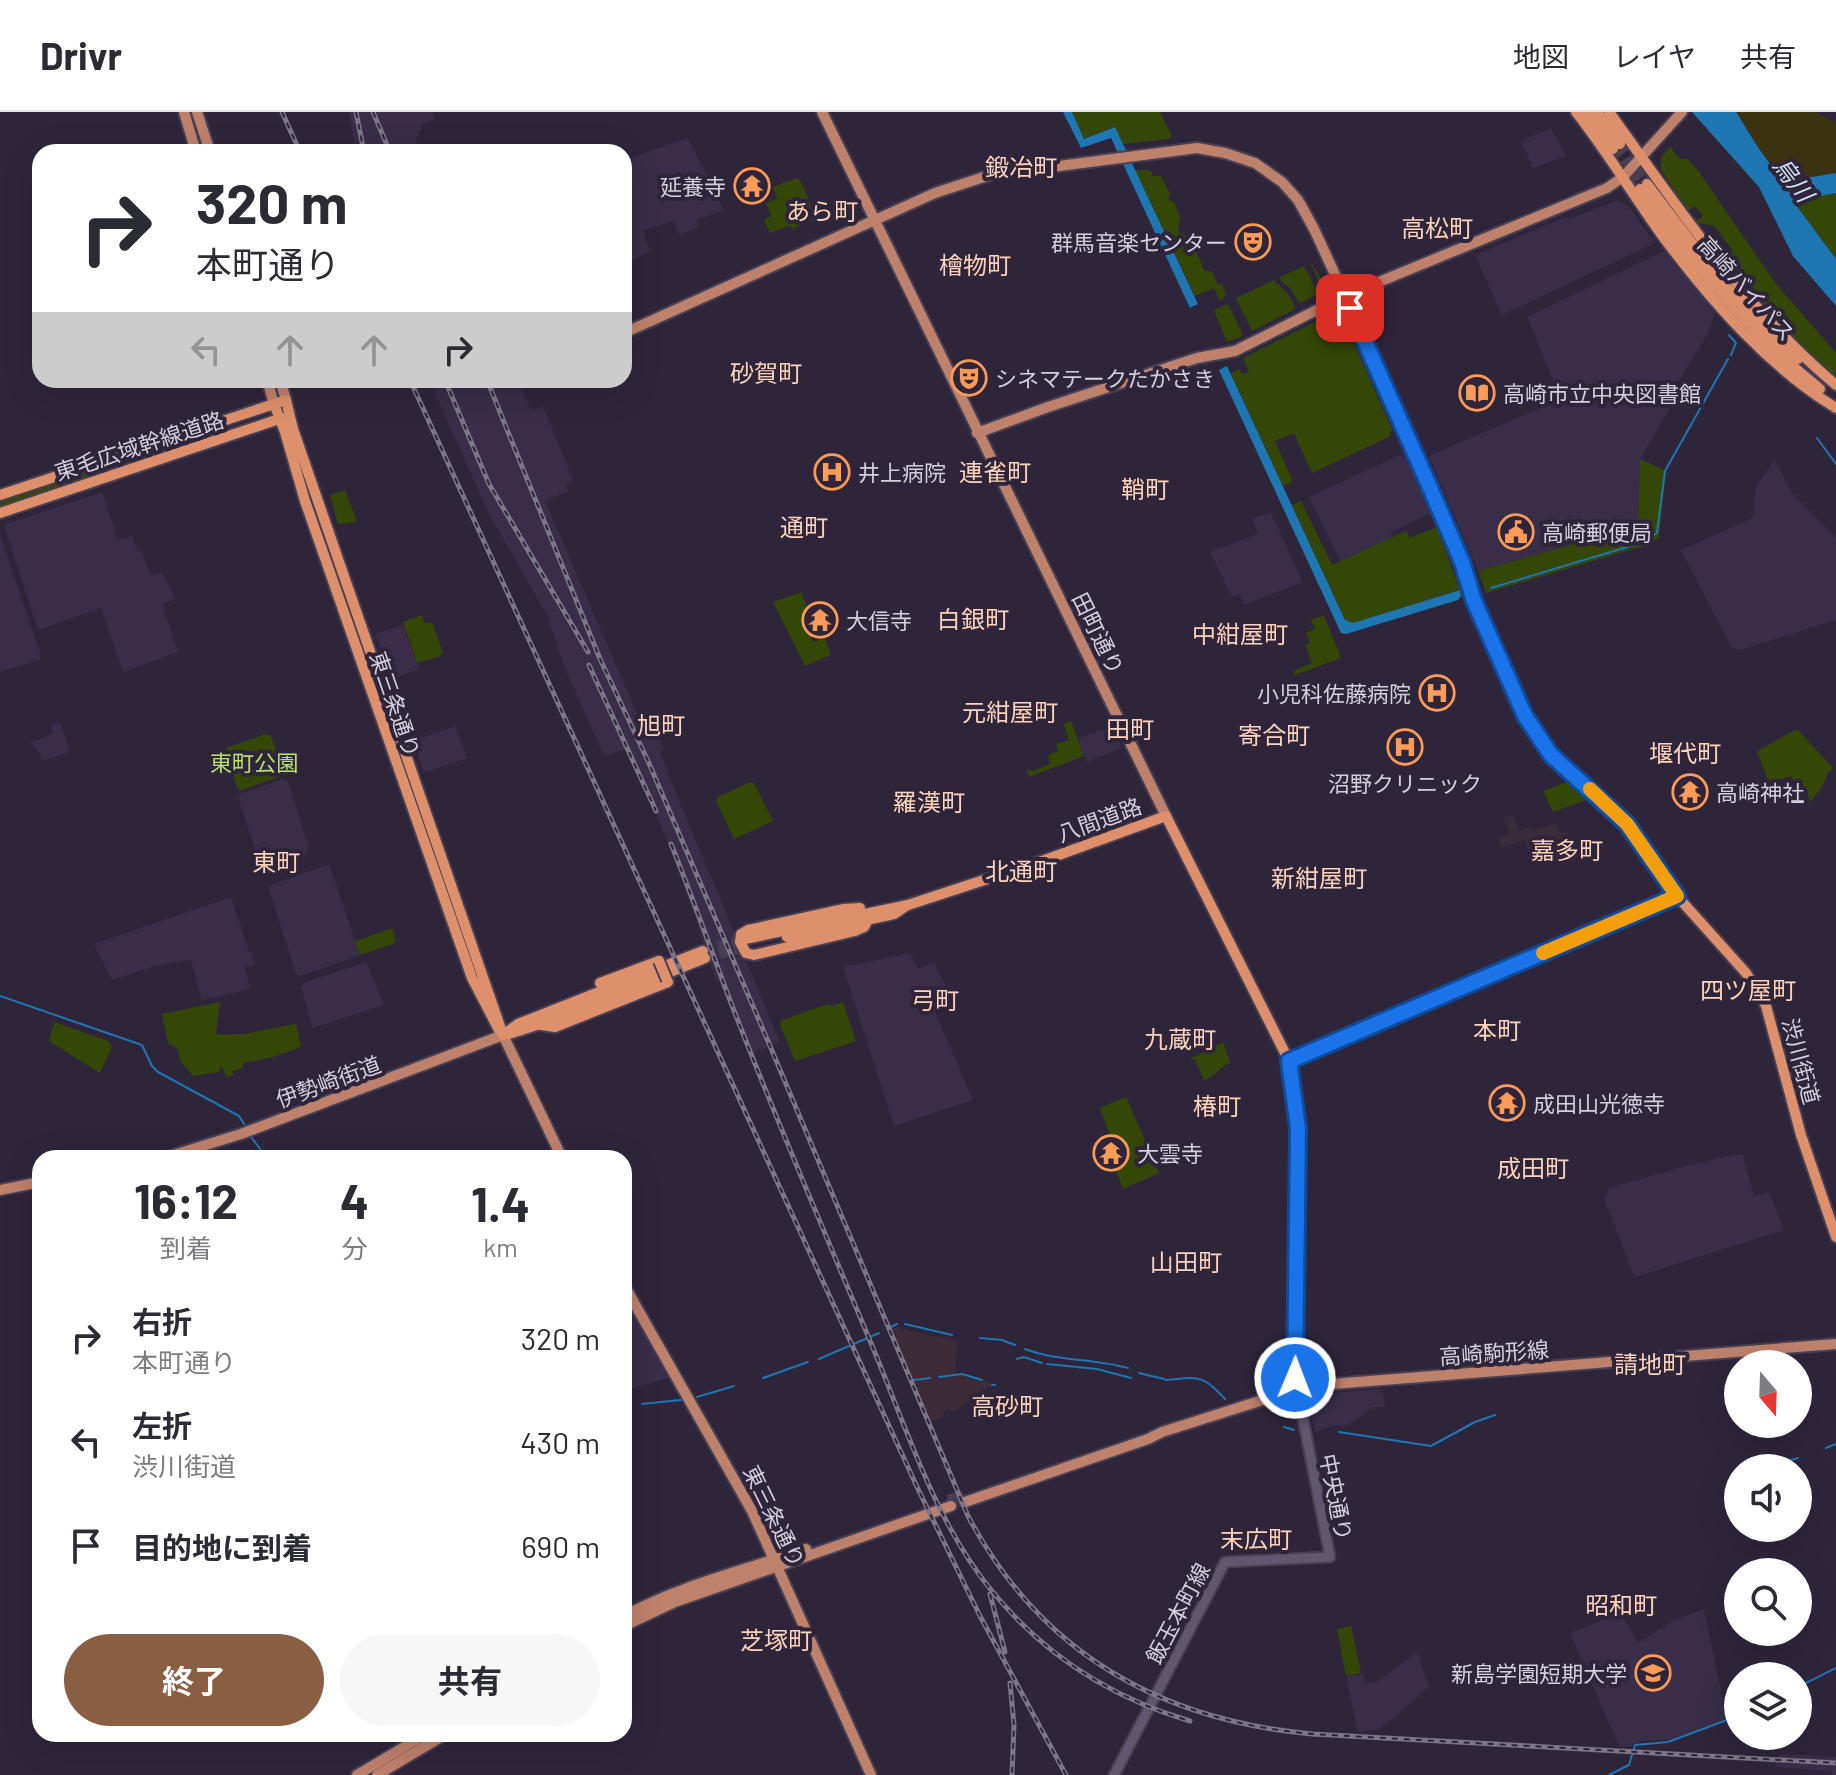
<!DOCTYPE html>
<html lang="ja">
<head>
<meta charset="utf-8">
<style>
  :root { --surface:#fff; --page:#f7f7f7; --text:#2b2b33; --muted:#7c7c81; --line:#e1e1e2; --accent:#8a5e43 }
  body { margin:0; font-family:Barlow,"Noto Sans JP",sans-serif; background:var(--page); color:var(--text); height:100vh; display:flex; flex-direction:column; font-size:30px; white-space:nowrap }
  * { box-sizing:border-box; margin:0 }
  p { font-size:26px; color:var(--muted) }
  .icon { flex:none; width:44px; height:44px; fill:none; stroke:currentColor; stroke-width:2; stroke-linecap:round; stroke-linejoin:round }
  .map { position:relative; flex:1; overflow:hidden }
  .side { position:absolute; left:32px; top:1038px; width:600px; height:592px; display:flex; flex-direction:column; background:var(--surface); border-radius:24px; box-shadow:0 8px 32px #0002 }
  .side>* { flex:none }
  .banner { position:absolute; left:32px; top:32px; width:600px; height:244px; border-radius:24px; box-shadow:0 8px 32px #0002; background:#fff; color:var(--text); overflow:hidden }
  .needle { width:52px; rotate:161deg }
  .fabs { position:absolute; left:1724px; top:1238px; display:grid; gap:16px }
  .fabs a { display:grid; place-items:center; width:88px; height:88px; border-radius:50%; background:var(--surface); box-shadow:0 8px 32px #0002; font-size:40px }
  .pin { position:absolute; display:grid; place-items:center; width:68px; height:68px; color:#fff; margin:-34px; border-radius:16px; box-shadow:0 4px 12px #0006 }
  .me { position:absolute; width:88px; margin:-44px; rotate:1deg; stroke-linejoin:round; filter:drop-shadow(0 0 6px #0008) }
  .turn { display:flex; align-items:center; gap:28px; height:168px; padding:0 32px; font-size:36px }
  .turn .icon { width:104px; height:104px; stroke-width:2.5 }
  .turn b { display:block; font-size:56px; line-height:68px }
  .lanes { display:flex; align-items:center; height:76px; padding:0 32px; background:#0003; justify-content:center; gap:40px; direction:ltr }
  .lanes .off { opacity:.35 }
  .eta { display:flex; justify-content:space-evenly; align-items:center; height:136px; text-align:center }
  .eta b { font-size:48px; font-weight:700; line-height:56px }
  .cta { display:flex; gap:16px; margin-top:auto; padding:16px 32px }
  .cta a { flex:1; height:92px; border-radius:48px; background:var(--accent); color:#fff; font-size:32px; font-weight:700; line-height:92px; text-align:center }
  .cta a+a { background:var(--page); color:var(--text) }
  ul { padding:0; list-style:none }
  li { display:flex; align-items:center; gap:24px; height:104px; padding:0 32px }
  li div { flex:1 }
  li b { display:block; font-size:30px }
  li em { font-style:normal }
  header { display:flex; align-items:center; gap:48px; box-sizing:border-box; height:112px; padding:0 40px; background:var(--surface); border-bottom:2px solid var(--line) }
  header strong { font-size:38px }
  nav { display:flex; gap:44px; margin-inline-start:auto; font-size:28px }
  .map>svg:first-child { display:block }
  .built { fill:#392d49 }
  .industrial { fill:#3d2c37 }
  .medical { fill:#3a2d3b }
  .green { fill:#344707 }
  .sand { fill:#3a3211 }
  .water { fill:#1e76b3 }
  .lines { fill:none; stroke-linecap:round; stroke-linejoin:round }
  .stream { stroke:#1e76b3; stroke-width:2 }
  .primary-tunnel { stroke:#483e53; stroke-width:10; stroke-dasharray:10 5; stroke-linecap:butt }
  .trunk-tunnel { stroke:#483e53; stroke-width:10; stroke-dasharray:10 5; stroke-linecap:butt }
  .secondary-casing { stroke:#484052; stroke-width:13 }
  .primary-casing { stroke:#484052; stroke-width:14 }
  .trunk-casing { stroke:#484052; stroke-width:14 }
  .secondary { stroke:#60566e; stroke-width:9 }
  .primary { stroke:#be816c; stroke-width:10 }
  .trunk { stroke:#de906c; stroke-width:10 }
  .rail-casing { stroke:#7d7688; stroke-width:5 }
  .rail { stroke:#2f253b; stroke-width:2; stroke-dasharray:6; stroke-linecap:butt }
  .trunk-bridge-casing { stroke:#484052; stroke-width:14; stroke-linecap:butt }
  .trunk-bridge { stroke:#de906c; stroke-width:10 }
  .route-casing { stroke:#114b97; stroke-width:20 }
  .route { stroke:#1a73e8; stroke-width:14 }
  .slow { stroke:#f59e0b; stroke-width:14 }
  .labels { text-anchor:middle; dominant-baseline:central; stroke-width:8; stroke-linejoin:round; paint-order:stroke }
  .poi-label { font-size:22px; fill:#d4cfdc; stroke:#2f253b; text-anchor:start }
  .street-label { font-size:22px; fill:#d4cfdc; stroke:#2f253b }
  .park-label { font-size:22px; fill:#b7e16b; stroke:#2f253b }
  .neighbourhood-label { font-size:24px; fill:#fed3b9; stroke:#2f253b }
  .water-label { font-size:24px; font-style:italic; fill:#cfe2f3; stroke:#2f253b }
</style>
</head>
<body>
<header>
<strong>Drivr</strong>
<nav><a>地図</a><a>レイヤ</a><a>共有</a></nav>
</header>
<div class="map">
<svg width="1836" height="1663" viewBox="0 0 1836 1663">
  <rect width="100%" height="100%" fill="#2f253b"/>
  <path class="built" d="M349,0H432L435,7L421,13L422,18L418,20L419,24L415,26L421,40H356Z
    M1551,16L1566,44L1533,56L1521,29Z
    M688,26L724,98L697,108L699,115L679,123L674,109L643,118L650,140L624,151V48Z
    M1619,88L1629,95L1655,131L1502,203L1475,143L1566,105L1569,107Z
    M1664,139L1715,201L1707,223L1673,278L1678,282L1640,347L1638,410L1574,432L1478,459L1429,344L1561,287L1527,205Z
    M429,268H518L531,298L543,294L573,368L566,372L568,379L545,389L649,629L660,625L664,638L660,640L673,674L780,930L749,942L719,870L716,869L680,759L628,637L604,644L564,554L547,503L490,404Z
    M1400,343L1409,349L1431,401L1390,421L1392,426L1341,450L1309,385Z
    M1775,348L1792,381L1836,426V508L1740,538L1731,535L1681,438L1753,406L1756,374Z
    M102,380L118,428L132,424L137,439L141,438L151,464L162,460L176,487L162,492L178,540L123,560L101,496L38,518L5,416L6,412Z
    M1271,401L1303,470L1244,493L1240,482L1232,485L1210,440L1258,422L1252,406Z
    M0,423L41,544L39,548L0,560Z
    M403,513L419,557L392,567L375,522Z
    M60,610L70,640L43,649L38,638L30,631L54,621L51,613Z
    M455,614L467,646L424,661L413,629Z
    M1111,614L1122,636L1087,650L1078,627Z
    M283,667L288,670L309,736L305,745L265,758L262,757L238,686L241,682Z
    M329,752L360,843L300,864L296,862L268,774Z
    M231,785L249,840H251L255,852L245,855L250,877L202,888L191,848L158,853L112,868L94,832Z
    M910,841L918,857L934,850L954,891L935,900L973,988L894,1014L843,855Z
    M366,850L384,893L313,916L301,876L303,871Z
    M1742,1042L1754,1084L1769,1080L1784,1118L1635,1165L1604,1087L1609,1076L1700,1050L1704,1052L1712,1047Z
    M629,1197L671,1265L624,1279V1199Z
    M1382,1277L1385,1295H1373L1347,1314L1334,1313L1315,1320L1308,1286H1315V1282Z
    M1704,1497L1727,1607L1673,1627L1640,1629L1631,1634H1619L1570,1521L1621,1501L1638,1531L1674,1508Z
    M1417,1540L1429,1575L1388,1611L1377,1618L1358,1620L1346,1565L1363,1562L1366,1572L1380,1568Z
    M1780,1642L1836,1645V1663H1832V1659L1775,1655Z"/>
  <path class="industrial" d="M899,1214L901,1217L957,1229L955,1262L938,1264V1266L962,1264L980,1270L983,1268L993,1272L953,1300L949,1297L943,1300L942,1305L931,1310L914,1269L932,1265L913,1267L892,1217Z"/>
  <path class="medical" d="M1513,703L1519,719L1529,715L1531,719L1556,711L1561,722L1567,720L1572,731L1559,736L1556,730L1530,741L1524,727L1528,723L1522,726L1523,729L1501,735L1498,727L1510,722L1504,707Z"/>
  <path class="green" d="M1072,0H1160L1172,24L1169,27L1123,32L1114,15L1084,27Z
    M1670,35L1680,47H1688L1699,60L1776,172L1836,241V268L1806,242L1727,156L1729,143L1733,139L1714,114L1695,110L1703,104L1695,94L1688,99L1660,56L1662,44Z
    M1135,58H1150L1153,64H1161L1170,82L1168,88L1174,90L1180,104L1178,120L1191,126L1204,158L1212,160L1218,173L1222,172L1226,183L1220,189L1214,176L1195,184Z
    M797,66L800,68L817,106L792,117L790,113L770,121L764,108L771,104L766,91L778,86L773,75Z
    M1836,81V147L1792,88Z
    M1310,149L1321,166L1324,180L1299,191L1291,177L1278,166L1304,154L1317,180L1322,178Z
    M1274,168L1288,182L1295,195L1294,198C1278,205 1268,211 1252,219L1236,186Z
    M1228,192L1242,221V224L1227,230L1214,198Z
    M1333,201L1342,205L1392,317L1389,325L1312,361L1294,321L1275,329L1292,367V370L1283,374L1231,262L1239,257L1243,262L1249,260L1243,246Z
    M1640,347L1666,359L1659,425L1650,432L1486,481L1478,459L1574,432L1638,410Z
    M97,357L99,361L0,394V390Z
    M345,378L357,410L338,412L330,383Z
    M1301,389L1332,453L1406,419L1410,426L1437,415L1460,478L1353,511L1345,508L1292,393Z
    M801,480L810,503L806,505V514L813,530L825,526L831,543L805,554L773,490Z
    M422,503L425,512L432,510L443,541L438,545L417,551L403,510Z
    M1324,503L1341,546L1295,563L1293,559L1312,551L1305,533L1310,531L1306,521L1315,517L1311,508Z
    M1071,609L1084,644L1029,665L1026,657L1033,659L1050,652L1048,643L1058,639L1056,632L1069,628L1064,612Z
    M1797,617L1833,656L1828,661L1822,675L1810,690L1805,674L1798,676L1791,664L1769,671L1757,639Z
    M266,622L271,624L284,660L282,664L241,678L237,676L226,636Z
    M750,670L754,671L773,709L734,727L716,689L718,685Z
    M1567,670L1588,687L1553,700L1543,679Z
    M392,816L396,828L393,832L360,843L355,829Z
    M220,890L216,922C249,925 265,916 296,912L301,935L273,945L243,951V956L232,959L234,963L227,965L221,954L219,960L193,964L181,950L178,937L168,931L162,902Z
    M843,890L856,929L795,949L780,912L782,908L828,892L832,894Z
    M54,910L108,929L112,935L100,961L49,929Z
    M1223,930L1230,951C1218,955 1218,963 1204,968L1195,948L1190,947Z
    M1126,985L1159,1061L1123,1077L1114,1054L1121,1052V1049L1125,1046L1119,1028L1112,1030L1100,996Z
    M1351,1514L1361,1561L1346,1564L1337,1517Z"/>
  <path class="sand" d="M1736,0H1816L1836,11V61C1822,63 1806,67 1792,66C1771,65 1748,17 1736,0Z"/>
  <path class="water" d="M1063,0H1072L1084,27L1115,15L1198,192L1190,196L1111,26L1081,36Z
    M1692,0H1736C1748,17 1771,65 1792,66C1806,67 1822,63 1836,61V81L1793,89L1836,147V194L1793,144L1759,75Z
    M1227,254L1345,508L1353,511L1460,478L1461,484L1458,488L1346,522L1341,521L1219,258Z"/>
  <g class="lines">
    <path class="stream" d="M1729,223L1736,231L1731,243
      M1817,326L1836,352
      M1491,476L1644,430L1657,421L1665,359L1728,247
      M0,884L142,933L152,954L158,960L239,1004L246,1015
      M251,1025L267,1046
      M905,1212L952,1223
      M891,1215L897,1212
      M980,1226L1002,1228L1015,1233
      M1025,1237C1059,1250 1094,1246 1128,1256
      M819,1247L879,1221
      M1017,1247L1024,1245L1042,1251
      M1047,1252L1097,1257L1131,1266
      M1139,1261L1164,1267
      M939,1265L962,1262L982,1268
      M763,1266L808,1250
      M914,1268L930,1266
      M1166,1268C1199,1265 1202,1262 1225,1287
      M992,1273H995
      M697,1285L734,1274
      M642,1292L681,1288
      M1284,1315L1294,1318
      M1339,1320L1431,1334L1475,1310L1495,1303
      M1826,1336L1836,1332
      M1754,1353L1776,1352L1798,1346
      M1798,1575L1836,1556
      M1735,1605L1738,1604
      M1609,1663L1629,1653L1635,1633L1668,1630L1727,1608"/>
    <path class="primary-tunnel" d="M948,1388L963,1383"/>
    <path class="trunk-tunnel" d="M1620,32L1647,72
      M1613,37L1640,77
      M703,839L745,827
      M705,846L747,835"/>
    <defs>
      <path id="secondary" d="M1114,1663L1225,1450L1330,1445L1295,1266L1298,1016L1294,971L1289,949"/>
      <path id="primary" d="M184,0L196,40
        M197,0L210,40
        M822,0L1166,704
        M624,221L935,81L990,63L1197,36L1225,41L1255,51L1282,70L1298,88L1314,117L1381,262L1462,450L1477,497L1525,604L1551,643L1627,712L1677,784
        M267,268L274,292
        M280,268L286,288
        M977,321L1048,295L1197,246L1235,239L1345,184L1607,76L1623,65L1682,0
        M164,1046L241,1022L503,923L562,1046
        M0,1078L40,1070
        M624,1173L752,1399L871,1663
        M965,1390L1148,1327L1162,1320L1307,1274L1836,1232
        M624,1504C681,1473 745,1458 806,1437
        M624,1514L675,1490L951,1394
        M357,1663L426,1622
        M377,1663L446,1622"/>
      <path id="trunk" d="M1576,0C1609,42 1636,88 1667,130C1714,192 1769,255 1836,296
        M1586,0L1613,37
        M1597,0L1620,32
        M1609,0C1679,96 1744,196 1836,273
        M1647,72L1722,171L1798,247
        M1640,77C1693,151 1749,220 1820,277
        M274,292L285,320L305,389L472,866L499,918
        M0,383L286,288L293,317L503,923
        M0,401L282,306
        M860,796L844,797L748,818L741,822L740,830L746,841L754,843L855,819L864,815L868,808
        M787,825L894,802L906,794
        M745,827L908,793L1042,749L1166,704L1289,949L1677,784L1746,861L1766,894L1801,1023L1836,1125
        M600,871L659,849
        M541,913L555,915L668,870L667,868
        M509,922L540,912L705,846
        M503,923L518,912L703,839"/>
    </defs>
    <use href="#secondary" class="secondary-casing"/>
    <use href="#primary" class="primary-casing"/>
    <use href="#trunk" class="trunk-casing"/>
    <use href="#secondary" class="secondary"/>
    <use href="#primary" class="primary"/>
    <use href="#trunk" class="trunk"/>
    <defs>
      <path id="rail" d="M282,0L300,40
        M356,0L364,40
        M373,0L390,40
        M410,268L918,1377L980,1504L1066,1663
        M445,268L489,372L588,540
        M487,268L600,547L648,649L770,934L968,1404C1041,1542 1160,1608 1312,1622L1836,1651
        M589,553L656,699
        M671,732C693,786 712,841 733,896C777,1010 826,1123 873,1236C907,1317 936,1412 992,1479C1044,1543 1112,1586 1190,1609
        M990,1482L1005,1540
        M1010,1571L1014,1613L1012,1663"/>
    </defs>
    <use href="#rail" class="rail-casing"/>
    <use href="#rail" class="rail"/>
    <defs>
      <path id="trunk-bridge" d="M659,849L667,868"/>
    </defs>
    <use href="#trunk-bridge" class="trunk-bridge-casing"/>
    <use href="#trunk-bridge" class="trunk-bridge"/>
  </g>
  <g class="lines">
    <defs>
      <path id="route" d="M1295,1266L1298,1016L1289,949L1677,784L1627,712L1551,643L1525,604L1474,489L1462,450L1428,371L1350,196"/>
    </defs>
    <use href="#route" class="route-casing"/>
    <use href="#route" class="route"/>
    <path class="slow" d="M1543,841L1677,784L1627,712L1590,677"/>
  </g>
  <defs>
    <symbol id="temple-ring" viewBox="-11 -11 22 22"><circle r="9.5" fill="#2f253b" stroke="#fe9c57" stroke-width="1.5"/><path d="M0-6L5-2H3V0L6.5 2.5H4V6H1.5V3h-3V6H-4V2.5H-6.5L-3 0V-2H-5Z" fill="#fe9c57"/></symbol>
    <symbol id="theatre-ring" viewBox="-11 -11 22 22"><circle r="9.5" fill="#2f253b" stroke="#fe9c57" stroke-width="1.5"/><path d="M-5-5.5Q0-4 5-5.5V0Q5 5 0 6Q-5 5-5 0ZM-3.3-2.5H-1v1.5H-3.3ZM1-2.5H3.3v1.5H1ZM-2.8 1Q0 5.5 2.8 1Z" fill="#fe9c57"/></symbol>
    <symbol id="library-ring" viewBox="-11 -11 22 22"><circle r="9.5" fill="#2f253b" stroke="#fe9c57" stroke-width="1.5"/><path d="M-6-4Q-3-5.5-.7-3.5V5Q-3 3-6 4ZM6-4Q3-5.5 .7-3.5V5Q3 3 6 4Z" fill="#fe9c57"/></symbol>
    <symbol id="hospital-ring" viewBox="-11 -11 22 22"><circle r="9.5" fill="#2f253b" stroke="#fe9c57" stroke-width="1.5"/><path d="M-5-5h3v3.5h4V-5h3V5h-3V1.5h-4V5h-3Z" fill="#fe9c57"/></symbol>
    <symbol id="civic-ring" viewBox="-11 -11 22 22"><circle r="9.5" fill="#2f253b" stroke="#fe9c57" stroke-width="1.5"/><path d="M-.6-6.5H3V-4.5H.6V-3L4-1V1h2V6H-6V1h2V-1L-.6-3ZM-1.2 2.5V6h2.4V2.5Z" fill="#fe9c57"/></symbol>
    <symbol id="university-ring" viewBox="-11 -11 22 22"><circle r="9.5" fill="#2f253b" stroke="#fe9c57" stroke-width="1.5"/><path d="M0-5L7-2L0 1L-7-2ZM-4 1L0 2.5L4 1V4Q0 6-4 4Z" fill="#fe9c57"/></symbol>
  </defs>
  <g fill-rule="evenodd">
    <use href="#temple-ring" x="732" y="54" width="40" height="40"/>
    <use href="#theatre-ring" x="1233" y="110" width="40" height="40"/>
    <use href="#theatre-ring" x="949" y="246" width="40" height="40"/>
    <use href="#library-ring" x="1457" y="261" width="40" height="40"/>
    <use href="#hospital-ring" x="812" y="340" width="40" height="40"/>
    <use href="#civic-ring" x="1496" y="400" width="40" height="40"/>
    <use href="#temple-ring" x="800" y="488" width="40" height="40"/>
    <use href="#hospital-ring" x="1417" y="561" width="40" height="40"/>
    <use href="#hospital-ring" x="1385" y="615" width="40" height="40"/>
    <use href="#temple-ring" x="1670" y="660" width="40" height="40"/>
    <use href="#temple-ring" x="1487" y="971" width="40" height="40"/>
    <use href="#temple-ring" x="1091" y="1021" width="40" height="40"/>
    <use href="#university-ring" x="1633" y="1541" width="40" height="40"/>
  </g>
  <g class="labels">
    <g class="poi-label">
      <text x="726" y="74" text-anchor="end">延養寺</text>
      <text x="1227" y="130" text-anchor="end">群馬音楽センター</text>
      <text x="995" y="266">シネマテークたかさき</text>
      <text x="1503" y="281">高崎市立中央図書館</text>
      <text x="858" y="360">井上病院</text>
      <text x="1542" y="420">高崎郵便局</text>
      <text x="846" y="508">大信寺</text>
      <text x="1411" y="581" text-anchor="end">小児科佐藤病院</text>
      <text x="1405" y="671" text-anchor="middle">沼野クリニック</text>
      <text x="1716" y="680">高崎神社</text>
      <text x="1533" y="991">成田山光徳寺</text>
      <text x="1137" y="1041">大雲寺</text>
      <text x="1627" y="1561" text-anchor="end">新島学園短期大学</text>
    </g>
    <g class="street-label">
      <text transform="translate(1747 176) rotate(48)">高崎バイパス</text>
      <text transform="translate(139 333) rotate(-18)">東毛広域幹線道路</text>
      <text transform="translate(1099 521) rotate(64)">田町通り</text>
      <text transform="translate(396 592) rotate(71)">東三条通り</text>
      <text transform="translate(1099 707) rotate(-20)">八間道路</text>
      <text transform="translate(1802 949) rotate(75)">渋川街道</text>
      <text transform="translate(328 969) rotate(-20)">伊勢崎街道</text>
      <text transform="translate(1494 1240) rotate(-4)">高崎駒形線</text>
      <text transform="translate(1337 1385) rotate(79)">中央通り</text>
      <text transform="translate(775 1404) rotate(64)">東三条通り</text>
      <text transform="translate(1177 1501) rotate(-62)">飯玉本町線</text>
    </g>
    <g class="park-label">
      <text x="254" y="650">東町公園</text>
    </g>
    <g class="neighbourhood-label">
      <text x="1021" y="54">鍛冶町</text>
      <text x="822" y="98">あら町</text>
      <text x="1437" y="115">高松町</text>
      <text x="975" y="152">檜物町</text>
      <text x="766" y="260">砂賀町</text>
      <text x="995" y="359">連雀町</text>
      <text x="1145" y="376">鞘町</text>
      <text x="804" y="414">通町</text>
      <text x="973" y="506">白銀町</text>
      <text x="1240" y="521">中紺屋町</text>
      <text x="1010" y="599">元紺屋町</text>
      <text x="661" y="612">旭町</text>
      <text x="1130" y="616">田町</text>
      <text x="1274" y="622">寄合町</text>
      <text x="1685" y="640">堰代町</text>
      <text x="929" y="689">羅漢町</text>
      <text x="1567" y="737">嘉多町</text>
      <text x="276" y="749">東町</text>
      <text x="1021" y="758">北通町</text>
      <text x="1319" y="765">新紺屋町</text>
      <text x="1748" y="877">四ツ屋町</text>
      <text x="935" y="887">弓町</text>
      <text x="1497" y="917">本町</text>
      <text x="1180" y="926">九蔵町</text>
      <text x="1217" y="993">椿町</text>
      <text x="1533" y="1055">成田町</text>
      <text x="1186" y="1149">山田町</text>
      <text x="1650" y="1251">請地町</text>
      <text x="1007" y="1293">高砂町</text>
      <text x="1256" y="1426">末広町</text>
      <text x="1621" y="1492">昭和町</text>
      <text x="776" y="1527">芝塚町</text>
    </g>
    <g class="water-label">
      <text transform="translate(1794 67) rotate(53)">烏川</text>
    </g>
  </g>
</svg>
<div class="fabs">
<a><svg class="needle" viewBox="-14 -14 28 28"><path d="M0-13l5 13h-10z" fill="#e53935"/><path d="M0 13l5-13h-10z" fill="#7c7c81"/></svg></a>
<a><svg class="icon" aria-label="sound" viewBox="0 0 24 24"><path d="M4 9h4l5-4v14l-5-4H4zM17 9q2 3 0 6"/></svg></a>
<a><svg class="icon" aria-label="search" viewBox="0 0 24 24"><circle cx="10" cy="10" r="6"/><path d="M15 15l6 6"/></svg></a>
<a><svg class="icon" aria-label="layers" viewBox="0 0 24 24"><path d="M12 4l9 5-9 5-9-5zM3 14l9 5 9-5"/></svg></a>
</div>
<div class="pin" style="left:1350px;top:196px;background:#d93025"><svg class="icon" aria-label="arrive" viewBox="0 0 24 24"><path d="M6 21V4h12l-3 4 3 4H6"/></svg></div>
<svg class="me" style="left:1295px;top:1266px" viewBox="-20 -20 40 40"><circle r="17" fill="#1a73e8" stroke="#fff" stroke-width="3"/><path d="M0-11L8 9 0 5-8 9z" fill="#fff"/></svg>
<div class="banner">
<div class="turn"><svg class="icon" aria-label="right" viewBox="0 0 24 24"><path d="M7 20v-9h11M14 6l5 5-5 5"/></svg><div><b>320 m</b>本町通り</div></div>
<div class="lanes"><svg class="icon off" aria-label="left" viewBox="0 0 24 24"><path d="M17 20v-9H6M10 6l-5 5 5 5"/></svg><svg class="icon off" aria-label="ahead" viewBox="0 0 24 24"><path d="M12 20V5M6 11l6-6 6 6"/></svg><svg class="icon off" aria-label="ahead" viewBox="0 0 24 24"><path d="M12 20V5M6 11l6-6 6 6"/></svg><svg class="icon" aria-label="right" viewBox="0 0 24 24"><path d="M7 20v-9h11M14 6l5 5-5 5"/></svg></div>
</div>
<section class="side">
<div class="eta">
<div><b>16:12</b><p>到着</p></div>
<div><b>4</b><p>分</p></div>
<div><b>1.4</b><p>km</p></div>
</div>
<ul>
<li><svg class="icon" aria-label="right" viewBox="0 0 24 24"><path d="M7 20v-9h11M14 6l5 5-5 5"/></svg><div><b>右折</b><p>本町通り</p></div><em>320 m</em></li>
<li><svg class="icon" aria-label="left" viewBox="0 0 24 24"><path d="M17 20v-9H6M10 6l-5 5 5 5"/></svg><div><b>左折</b><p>渋川街道</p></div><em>430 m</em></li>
<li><svg class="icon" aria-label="arrive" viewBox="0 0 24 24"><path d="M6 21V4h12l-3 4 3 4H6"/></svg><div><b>目的地に到着</b></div><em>690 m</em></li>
</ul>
<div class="cta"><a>終了</a><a>共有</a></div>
</section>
</div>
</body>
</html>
